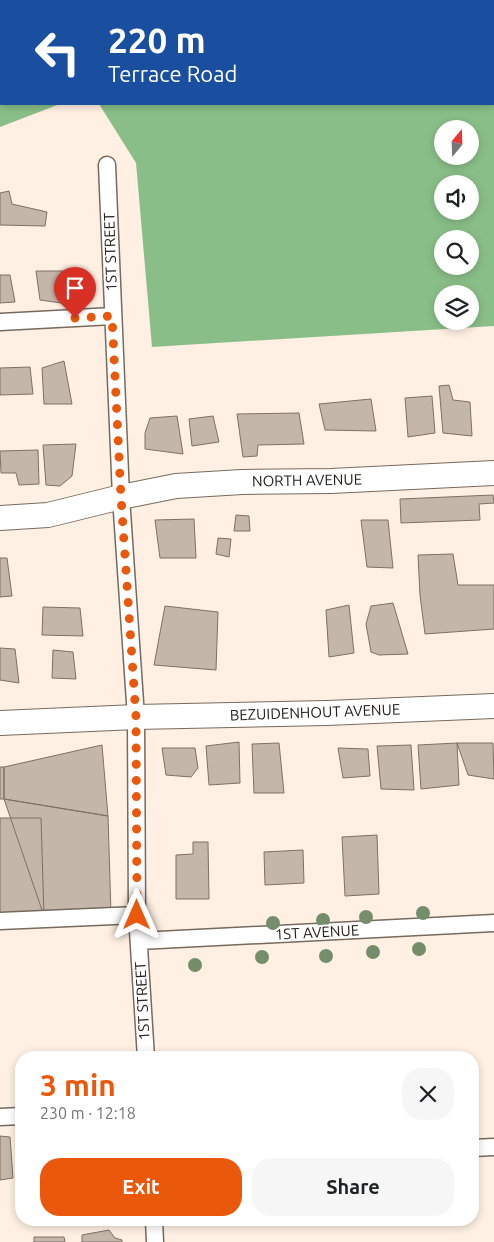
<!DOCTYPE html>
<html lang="en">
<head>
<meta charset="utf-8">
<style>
  :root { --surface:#fff; --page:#f6f6f6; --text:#202124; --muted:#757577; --accent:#ea580c }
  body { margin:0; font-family:Ubuntu,sans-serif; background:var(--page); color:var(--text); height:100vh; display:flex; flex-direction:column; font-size:19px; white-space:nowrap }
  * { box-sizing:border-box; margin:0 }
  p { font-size:16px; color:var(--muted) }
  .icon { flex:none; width:28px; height:28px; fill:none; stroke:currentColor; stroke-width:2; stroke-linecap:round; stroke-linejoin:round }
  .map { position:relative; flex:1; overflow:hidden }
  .sheet { position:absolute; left:15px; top:1051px; width:464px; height:175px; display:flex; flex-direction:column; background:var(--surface); border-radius:20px; box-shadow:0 2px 8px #0003 }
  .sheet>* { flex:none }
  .top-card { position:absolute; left:0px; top:0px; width:495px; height:105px; box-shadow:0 2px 8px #0003; background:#1a4fa0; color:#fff; overflow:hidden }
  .needle { width:32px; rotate:19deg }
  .tools { position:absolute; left:434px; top:120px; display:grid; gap:10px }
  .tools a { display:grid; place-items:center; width:45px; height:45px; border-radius:50%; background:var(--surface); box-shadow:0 2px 8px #0003; font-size:25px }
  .pin { position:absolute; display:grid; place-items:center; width:42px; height:42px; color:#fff; margin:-51px -21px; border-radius:50% 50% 50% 0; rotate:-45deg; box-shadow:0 0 5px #0007 }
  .pin .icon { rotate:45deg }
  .me { position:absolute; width:55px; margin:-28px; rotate:0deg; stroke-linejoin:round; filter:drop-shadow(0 0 4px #0008) }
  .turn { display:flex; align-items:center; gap:18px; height:105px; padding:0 25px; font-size:22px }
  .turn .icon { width:65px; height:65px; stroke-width:2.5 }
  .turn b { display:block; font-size:35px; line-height:42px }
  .round { display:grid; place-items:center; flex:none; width:52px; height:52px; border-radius:20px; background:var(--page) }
  .summary { display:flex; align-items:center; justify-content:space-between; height:85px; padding:0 25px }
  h1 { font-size:30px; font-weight:700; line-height:38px; color:var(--accent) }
  .cta { display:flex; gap:10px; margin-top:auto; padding:10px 25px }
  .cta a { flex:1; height:58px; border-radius:20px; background:var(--accent); color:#fff; font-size:20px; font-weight:700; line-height:58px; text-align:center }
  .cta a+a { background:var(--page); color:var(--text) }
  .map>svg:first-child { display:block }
  .forest { fill:#8abe88; fill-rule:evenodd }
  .building { fill:#c4b6a9; stroke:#7d7064 }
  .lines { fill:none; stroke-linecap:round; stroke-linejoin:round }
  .street-casing { stroke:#766a5e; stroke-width:19 }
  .secondary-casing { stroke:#766a5e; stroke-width:26 }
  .street { stroke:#fff; stroke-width:16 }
  .secondary { stroke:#fff; stroke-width:24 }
  .tree { fill:#748d6a }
  .route { stroke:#ea580c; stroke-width:9; stroke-dasharray:0 16.2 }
  .labels { text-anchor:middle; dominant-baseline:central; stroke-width:4; stroke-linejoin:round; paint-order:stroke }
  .street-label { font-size:15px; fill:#26211c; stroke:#fff }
</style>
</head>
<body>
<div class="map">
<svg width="494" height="1242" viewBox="0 0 494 1242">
  <rect width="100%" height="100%" fill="#fff0e3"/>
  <path class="forest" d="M0,0H494V326L152,347L136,163L99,104H494V1H1V104H60L0,127ZM442,129H470V156H442ZM442,184H470V211H442ZM442,239H470V266H442ZM442,294H470V321H442Z"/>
  <path class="building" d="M9,191L12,204L47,212L45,226L0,225V193Z
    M36,271H65L68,304L40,300Z
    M0,275H10L15,302L0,303Z
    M64,361L72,404H44L42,368Z
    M30,367L33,394L0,395V368Z
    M449,385L453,400L470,402L472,436L443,433L439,386Z
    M432,396L435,433L408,437L405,398Z
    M371,399L376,431L325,430L319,404Z
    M299,413L304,444L258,445L257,456L243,457L237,414Z
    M177,416L183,454L145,449V433L150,418Z
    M213,416L219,442L192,446L189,419Z
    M76,444L72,476L60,486L46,485L43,445Z
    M38,450L39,484L19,485L16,473H1L0,451Z
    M493,495L494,503L479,504L480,520L401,523L400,499Z
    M236,515L249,516L250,531H234Z
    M194,519L196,558H160L155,520Z
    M361,520H388L393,568L367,567Z
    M218,538L231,539L229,557L216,554Z
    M453,554L458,585H494V629L425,634L420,595L418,555Z
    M0,558H7L12,596L0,597Z
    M393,603L408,654L379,655L371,652L366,624L371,606Z
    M349,605L354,653L329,657L326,610Z
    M165,606L218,612L216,670L154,665Z
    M43,607L80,608L83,636L42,635Z
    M0,648L15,649L19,683L0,680Z
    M53,650L73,652L76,679L52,678Z
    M239,742L240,783L209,785L206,746Z
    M279,743L284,793H254L252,744Z
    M457,743L459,785L421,789L418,745Z
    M457,743H493L494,779L468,775Z
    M102,745L108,816L4,799V767Z
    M411,745L414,790L381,789L377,746Z
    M162,748H195L198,768L191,777L166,775Z
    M338,748L368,749L370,776L343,778Z
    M0,767H4V799H0Z
    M4,799L108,816L111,914L44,916Z
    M0,818H41L44,916L0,917Z
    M377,835L379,894L345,896L342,837Z
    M193,842H208L209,899H176V855L193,854Z
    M303,850L304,883L265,885L264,852Z
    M0,1136L10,1137L13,1178L0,1180Z
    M109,1230L115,1238L122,1240V1242H82V1235Z
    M34,1237H64L65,1242H34Z"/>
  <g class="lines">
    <defs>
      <path id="street" d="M107,165L121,497L136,717L137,915L146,1058
        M0,322L113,316
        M0,921L137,915
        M139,941L494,923
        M0,1117L21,1116
        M472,1148L494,1147
        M154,1220L155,1242"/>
      <path id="secondary" d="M0,518L48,515L121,497L176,486L242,482L331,481L494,473
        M0,723L136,717L327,713L494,706"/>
    </defs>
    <use href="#street" class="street-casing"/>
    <use href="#secondary" class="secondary-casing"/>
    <use href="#street" class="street"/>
    <use href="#secondary" class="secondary"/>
  </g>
  <g class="tree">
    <circle cx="423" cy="913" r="7"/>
    <circle cx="366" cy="917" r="7"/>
    <circle cx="323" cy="920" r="7"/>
    <circle cx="273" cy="923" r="7"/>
    <circle cx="419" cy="949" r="7"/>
    <circle cx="373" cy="952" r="7"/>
    <circle cx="326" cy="956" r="7"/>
    <circle cx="262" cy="957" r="7"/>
    <circle cx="195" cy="965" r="7"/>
  </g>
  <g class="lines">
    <path class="route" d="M75,318L112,316L121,497L136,717L137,915"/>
  </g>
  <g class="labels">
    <g class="street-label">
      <text transform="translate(110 252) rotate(-92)">1ST STREET</text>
      <text transform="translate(307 480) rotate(-1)">NORTH AVENUE</text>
      <text transform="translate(315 712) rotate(-2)">BEZUIDENHOUT AVENUE</text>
      <text transform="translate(317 932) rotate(-3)">1ST AVENUE</text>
      <text transform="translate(142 1001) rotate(-93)">1ST STREET</text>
    </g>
  </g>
</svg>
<div class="tools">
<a><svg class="needle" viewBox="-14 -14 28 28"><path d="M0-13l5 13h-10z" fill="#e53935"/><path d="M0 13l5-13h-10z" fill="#757577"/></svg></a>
<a><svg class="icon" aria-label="sound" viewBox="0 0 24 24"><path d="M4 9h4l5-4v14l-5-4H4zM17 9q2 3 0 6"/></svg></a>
<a><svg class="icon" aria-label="search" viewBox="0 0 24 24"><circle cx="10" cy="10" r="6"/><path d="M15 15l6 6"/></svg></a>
<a><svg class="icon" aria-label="layers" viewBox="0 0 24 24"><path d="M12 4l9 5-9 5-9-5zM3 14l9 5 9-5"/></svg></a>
</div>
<div class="pin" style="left:75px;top:318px;background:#d93025"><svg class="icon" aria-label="arrive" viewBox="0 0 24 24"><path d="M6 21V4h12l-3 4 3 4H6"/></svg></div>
<svg class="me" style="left:137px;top:915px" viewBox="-20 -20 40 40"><path d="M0-17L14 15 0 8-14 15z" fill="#ea580c" stroke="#fff" stroke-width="4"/></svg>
<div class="top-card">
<div class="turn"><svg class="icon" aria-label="left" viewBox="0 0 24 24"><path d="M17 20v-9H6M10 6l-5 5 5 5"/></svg><div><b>220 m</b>Terrace Road</div></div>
</div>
<section class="sheet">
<div class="summary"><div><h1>3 min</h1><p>230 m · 12:18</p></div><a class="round"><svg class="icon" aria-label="close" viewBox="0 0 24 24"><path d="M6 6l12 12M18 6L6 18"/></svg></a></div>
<div class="cta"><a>Exit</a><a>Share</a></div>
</section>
</div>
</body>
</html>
